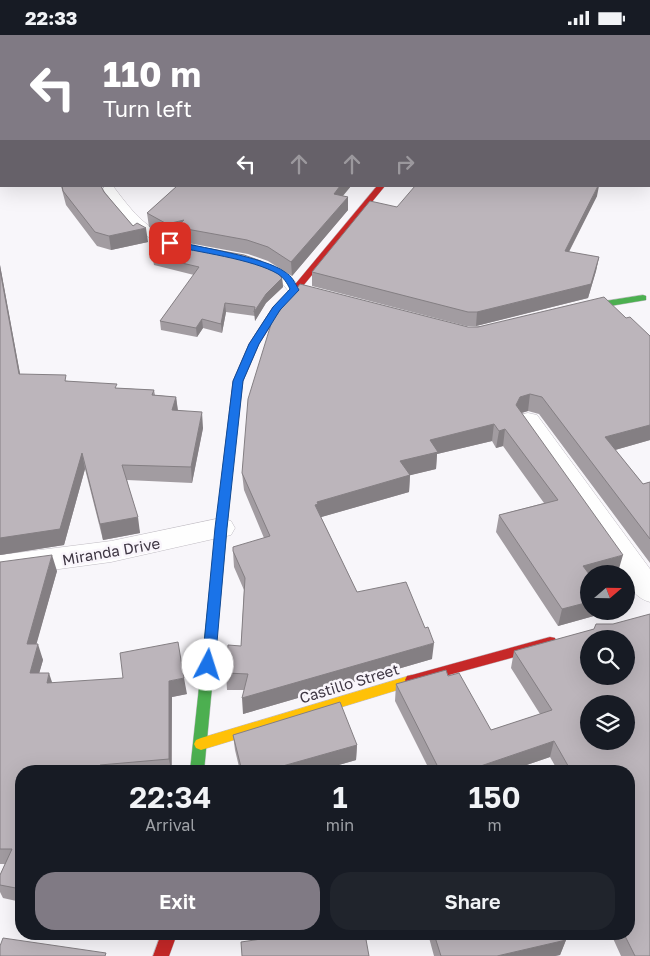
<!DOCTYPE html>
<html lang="en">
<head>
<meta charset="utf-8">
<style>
  :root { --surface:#171b24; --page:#20242c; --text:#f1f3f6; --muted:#9ea1a6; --accent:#807a84 }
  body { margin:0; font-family:"Golos Text",sans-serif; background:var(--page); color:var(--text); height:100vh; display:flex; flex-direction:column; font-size:19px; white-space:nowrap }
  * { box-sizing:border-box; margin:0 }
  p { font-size:16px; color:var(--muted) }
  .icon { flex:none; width:28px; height:28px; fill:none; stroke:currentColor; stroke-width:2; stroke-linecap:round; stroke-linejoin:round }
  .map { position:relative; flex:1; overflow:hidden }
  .details { position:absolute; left:15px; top:730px; width:620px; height:175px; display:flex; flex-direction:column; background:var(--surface); border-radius:20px; box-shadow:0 5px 20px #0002 }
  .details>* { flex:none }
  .hud { position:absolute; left:0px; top:0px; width:650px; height:152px; box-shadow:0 5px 20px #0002; background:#807a84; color:#fff; overflow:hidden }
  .needle { width:32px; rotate:70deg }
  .tools { position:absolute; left:580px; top:530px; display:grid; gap:10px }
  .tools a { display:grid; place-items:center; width:55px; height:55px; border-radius:50%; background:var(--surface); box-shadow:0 5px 20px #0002; font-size:25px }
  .pin { position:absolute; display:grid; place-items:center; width:42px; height:42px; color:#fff; margin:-21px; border-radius:10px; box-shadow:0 2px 8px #0006 }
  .me { position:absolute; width:55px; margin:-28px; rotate:5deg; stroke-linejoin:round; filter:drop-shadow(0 0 4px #0008) }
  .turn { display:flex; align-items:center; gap:18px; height:105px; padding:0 20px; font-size:22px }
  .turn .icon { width:65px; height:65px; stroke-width:2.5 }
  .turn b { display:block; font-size:35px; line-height:42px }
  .lanes { display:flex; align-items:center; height:48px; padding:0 20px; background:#0003; justify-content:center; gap:25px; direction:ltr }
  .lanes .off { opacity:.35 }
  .eta { display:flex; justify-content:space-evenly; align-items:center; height:85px; text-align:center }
  .eta b { font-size:30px; font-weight:600; line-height:35px }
  .action { display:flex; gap:10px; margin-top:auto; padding:10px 20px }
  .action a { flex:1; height:58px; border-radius:20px; background:var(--accent); color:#fff; font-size:20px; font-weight:600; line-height:58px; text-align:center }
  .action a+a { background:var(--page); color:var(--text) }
  .status { display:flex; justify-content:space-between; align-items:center; height:35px; padding:0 25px; background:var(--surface); direction:ltr }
  .status svg { height:14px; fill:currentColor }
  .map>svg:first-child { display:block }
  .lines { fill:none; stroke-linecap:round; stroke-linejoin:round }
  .lane-casing { stroke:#c0bcc3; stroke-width:1 }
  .street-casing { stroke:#c0bcc3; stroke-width:1 }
  .fast-casing { stroke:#c0bcc3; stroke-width:1 }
  .slow-casing { stroke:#c0bcc3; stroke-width:1 }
  .jam-casing { stroke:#c0bcc3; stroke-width:1 }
  .lane { fill:#fefefe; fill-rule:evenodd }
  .street { fill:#fefefe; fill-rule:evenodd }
  .fast { fill:#4caf50; fill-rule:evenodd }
  .slow { fill:#ffc107; fill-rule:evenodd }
  .jam { fill:#c62828; fill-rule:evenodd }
  .wall { fill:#a29ca1 }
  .shaded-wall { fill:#847f83 }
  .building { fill:#bcb5bb; stroke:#847f83; fill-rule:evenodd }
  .route { fill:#1a73e8; stroke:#114b97 }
  .labels { text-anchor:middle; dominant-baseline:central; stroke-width:5; stroke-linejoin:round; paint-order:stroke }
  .street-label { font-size:15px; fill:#3f3744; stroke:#f9f5fb }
</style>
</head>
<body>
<div class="status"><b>22:33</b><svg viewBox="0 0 49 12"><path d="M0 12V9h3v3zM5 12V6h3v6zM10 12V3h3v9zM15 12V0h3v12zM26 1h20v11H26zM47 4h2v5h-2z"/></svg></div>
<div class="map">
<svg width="650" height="921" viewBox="0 0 650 921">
  <rect width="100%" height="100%" fill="#f8f6fa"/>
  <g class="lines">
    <defs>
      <path id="lane" d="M140,0H150L151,1H141Z
        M649,107H650V114H649Z
        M105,151H113C140,187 150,198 195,210L197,213L195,216C187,218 179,214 172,212C140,203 124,183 105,157L103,154Z
        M254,224L287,237L302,255L300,258H290L278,243L249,231L247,228L249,225Z"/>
      <path id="street" d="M528,378L537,380L650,534V567C638,564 626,552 626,539H622L519,392L515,386L519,380Z
        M221,483L231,486L235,493L231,500L111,527L0,542V520L111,506Z"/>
      <path id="fast" d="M643,260L646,261V265L574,277L569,274L574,271Z
        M228,426L233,430L204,736H190L223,430Z"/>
      <path id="slow" d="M412,640L417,641L419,645L417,649L201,715L196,713L194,709L196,705L201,703Z"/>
      <path id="jam" d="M377,151H385L298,257L280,276L259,309L243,346L233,430L232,433H224L223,430L233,346L249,309L273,272L292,253Z
        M550,602L555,603L556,607L555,611L412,650L407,649L405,645L407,641L412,640Z
        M161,899H177L169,921H153Z"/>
    </defs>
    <use href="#lane" class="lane-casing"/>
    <use href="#street" class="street-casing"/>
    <use href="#fast" class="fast-casing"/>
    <use href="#slow" class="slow-casing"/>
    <use href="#jam" class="jam-casing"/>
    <use href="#lane" class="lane"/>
    <use href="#street" class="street"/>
    <use href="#fast" class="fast"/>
    <use href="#slow" class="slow"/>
    <use href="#jam" class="jam"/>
  </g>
  <path class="wall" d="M650,0V95H649V1Z
    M61,151H101L104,157L133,191L148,207L111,215L97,211L66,170Z
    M177,151H351L343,161L348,162V175L292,241L268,226L248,219L183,207L179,206L178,201L169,203L149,192L147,178Z
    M597,161L569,217L599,222L596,236L588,263L476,291H466L312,251V237L397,172Z
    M152,221L282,243L283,252L266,268L255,286V281L226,277L222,298L203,293L197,302L161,295L160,286L194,240L154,230Z
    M0,230L20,339L117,353L154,355L155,360L176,362L178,375L203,393L192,448L127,445L140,498L103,505L85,434L64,510L0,520Z
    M626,283L650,301V405L615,415L643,449L650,447V528L539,379L528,376L522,378L618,537L611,539H589V576H602L601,579L558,591L496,497L499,480L544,468L503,411L496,413L492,406L437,419L436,434L410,440L409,457L321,482L357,557L432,624L243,679L244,655H227L226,638L241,611L244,555L234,532L233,516L264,503L244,455L242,438L468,292Z
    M0,527L57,536L36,609L43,625L39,638L52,648L187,659L172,662V736H21V867L3,863L0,857V840L5,829H0Z
    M613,589L650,921H621L611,899H629V736H558L550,722L509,736H430L395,666L396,649L448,641L491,695L540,679L511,633L514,616Z
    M233,700L357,710L356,725L318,736H240L235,715Z
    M428,899H563L566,905L560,920L555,921H434Z"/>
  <path class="shaded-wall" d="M34,0H46L45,1H33Z
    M1,37V52L0,54V39Z
    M340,151H351L333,172L334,159Z
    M598,151H599L597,161L562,230L565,216Z
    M348,162V175L292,241L291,227Z
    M184,185L177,192L178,201L169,203L167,189Z
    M146,193L148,207L111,215L109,201Z
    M599,222L596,236L588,263L476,291L477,277Z
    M0,230L23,355L19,339L0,235Z
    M282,243L283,252L266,268L255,286L254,277L266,259Z
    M225,268L226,277L222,298L221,289Z
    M202,284L203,293L197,302L196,293Z
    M530,359L528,376L517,379L516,370L520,362Z
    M176,362L178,378L172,375Z
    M202,377L203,393L192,448L191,432Z
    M494,389L492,406L437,419L436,434L399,443L400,426L430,405Z
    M650,390V405L601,419L605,402Z
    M505,394L503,411L496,413L499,396Z
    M82,418L85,434L64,510L0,520V503Z
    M410,440L409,457L318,483L315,470L317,467Z
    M138,482L140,498L103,505L100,489Z
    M52,520L57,536L32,625L27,609Z
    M623,520L618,537L611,539H589L583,531Z
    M589,567V576H602L601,579L558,591L562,574Z
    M434,608L432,624L243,679L242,663Z
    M38,609L43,625L35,653L30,638Z
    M49,638L54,653L47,648Z
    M184,643L187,659L172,662L171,736L169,724V646Z
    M554,706L550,722L509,736H466Z
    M357,710L356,725L318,736H265Z
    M100,730L101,736H97Z
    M566,905L560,920L555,921H497Z"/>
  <path class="building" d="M0,0H34L33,1H1V37L0,39Z
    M344,0H484L491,1H342Z
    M536,0H650V78H649V1H534Z
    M62,151H101L104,157L133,191L137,188L146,193L109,201L95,197L63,156Z
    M177,151H340L334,159L348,162L291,227L268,212L247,205L181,193L177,192L184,185L167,189L147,178Z
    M415,151H598L565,216L599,222L591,249L477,277H468L312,237L370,166L397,172Z
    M168,206L244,220L261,226L276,236L282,243L266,259L254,277L255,272L225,268L221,289L202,284L196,293L160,286L199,232L152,221Z
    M0,235L19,339L66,340L65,346L117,349L115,353L154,355L152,360L176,362L172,375L202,377L191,432L122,430L138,482L100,489L82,418L60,494L0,503Z
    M300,249L468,292H478L604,262L626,283L630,282L650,301V390L605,402L643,449L650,447V504L542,362L530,359L520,362L516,370L623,520L583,531L589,539V567L562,574L499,480L558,465L505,394L499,396L494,389L430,405L438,417L400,426L410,440L317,467L318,469L315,470L357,557L406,547L425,593L428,592L434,608L242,663L248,639L226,638L228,610L241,611L245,543L233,516V512L270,501L242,438L248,364L272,286Z
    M52,520L27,609H38L30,638H49L47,648L123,643L120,618L178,607L184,643L169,646V724L100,730L97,736H21V854L0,850V840L12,814H0V527Z
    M650,579V921H635L624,899H629V736H571L554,706L466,736H440L396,649L446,635L448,641L459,638L491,695L552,675L514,616L594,594L596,589H613ZM589,604H626V641H589ZM589,669H626V706H589Z
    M340,667L357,710L265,736H242L233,700Z
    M295,899H365L369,921H242L241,907Z
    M434,899H563L566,905L497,921H441Z
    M3,903L106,918L105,921H0V911Z"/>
  <path class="route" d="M170,205C197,212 265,222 285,237C292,241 295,248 299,255L280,275L259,309L243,346L227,493L215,630L208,636L202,630L215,493L233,346L249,309L273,272L290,254C287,248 284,243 278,239C253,224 197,217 167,210L166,208Z"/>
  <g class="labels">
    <g class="street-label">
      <text transform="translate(111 516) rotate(-10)">Miranda Drive</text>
      <text transform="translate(349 648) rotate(-17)">Castillo Street</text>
    </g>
  </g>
</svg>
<div class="tools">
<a><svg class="needle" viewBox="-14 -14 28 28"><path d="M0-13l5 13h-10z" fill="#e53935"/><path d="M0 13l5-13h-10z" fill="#9ea1a6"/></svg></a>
<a><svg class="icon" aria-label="search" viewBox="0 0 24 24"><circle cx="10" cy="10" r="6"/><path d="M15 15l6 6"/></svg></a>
<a><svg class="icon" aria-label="layers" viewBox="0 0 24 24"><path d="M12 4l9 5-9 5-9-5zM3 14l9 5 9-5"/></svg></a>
</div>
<div class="pin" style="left:170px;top:208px;background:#d93025"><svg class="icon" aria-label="arrive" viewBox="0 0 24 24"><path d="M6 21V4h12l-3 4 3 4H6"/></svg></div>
<svg class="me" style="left:208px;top:630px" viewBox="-20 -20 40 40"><circle r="19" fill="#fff"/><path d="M0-13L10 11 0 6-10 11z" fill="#1a73e8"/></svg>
<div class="hud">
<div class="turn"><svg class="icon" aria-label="left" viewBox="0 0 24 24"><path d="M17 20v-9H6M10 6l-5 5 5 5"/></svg><div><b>110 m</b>Turn left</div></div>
<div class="lanes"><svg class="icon" aria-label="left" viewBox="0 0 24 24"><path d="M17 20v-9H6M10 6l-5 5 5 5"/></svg><svg class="icon off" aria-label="ahead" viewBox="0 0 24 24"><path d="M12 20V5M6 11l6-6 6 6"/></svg><svg class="icon off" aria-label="ahead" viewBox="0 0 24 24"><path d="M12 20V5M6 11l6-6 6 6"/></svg><svg class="icon off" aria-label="right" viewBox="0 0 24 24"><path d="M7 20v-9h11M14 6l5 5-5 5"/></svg></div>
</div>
<section class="details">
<div class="eta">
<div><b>22:34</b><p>Arrival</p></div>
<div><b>1</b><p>min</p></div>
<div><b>150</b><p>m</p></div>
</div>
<div class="action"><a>Exit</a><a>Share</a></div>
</section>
</div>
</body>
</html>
